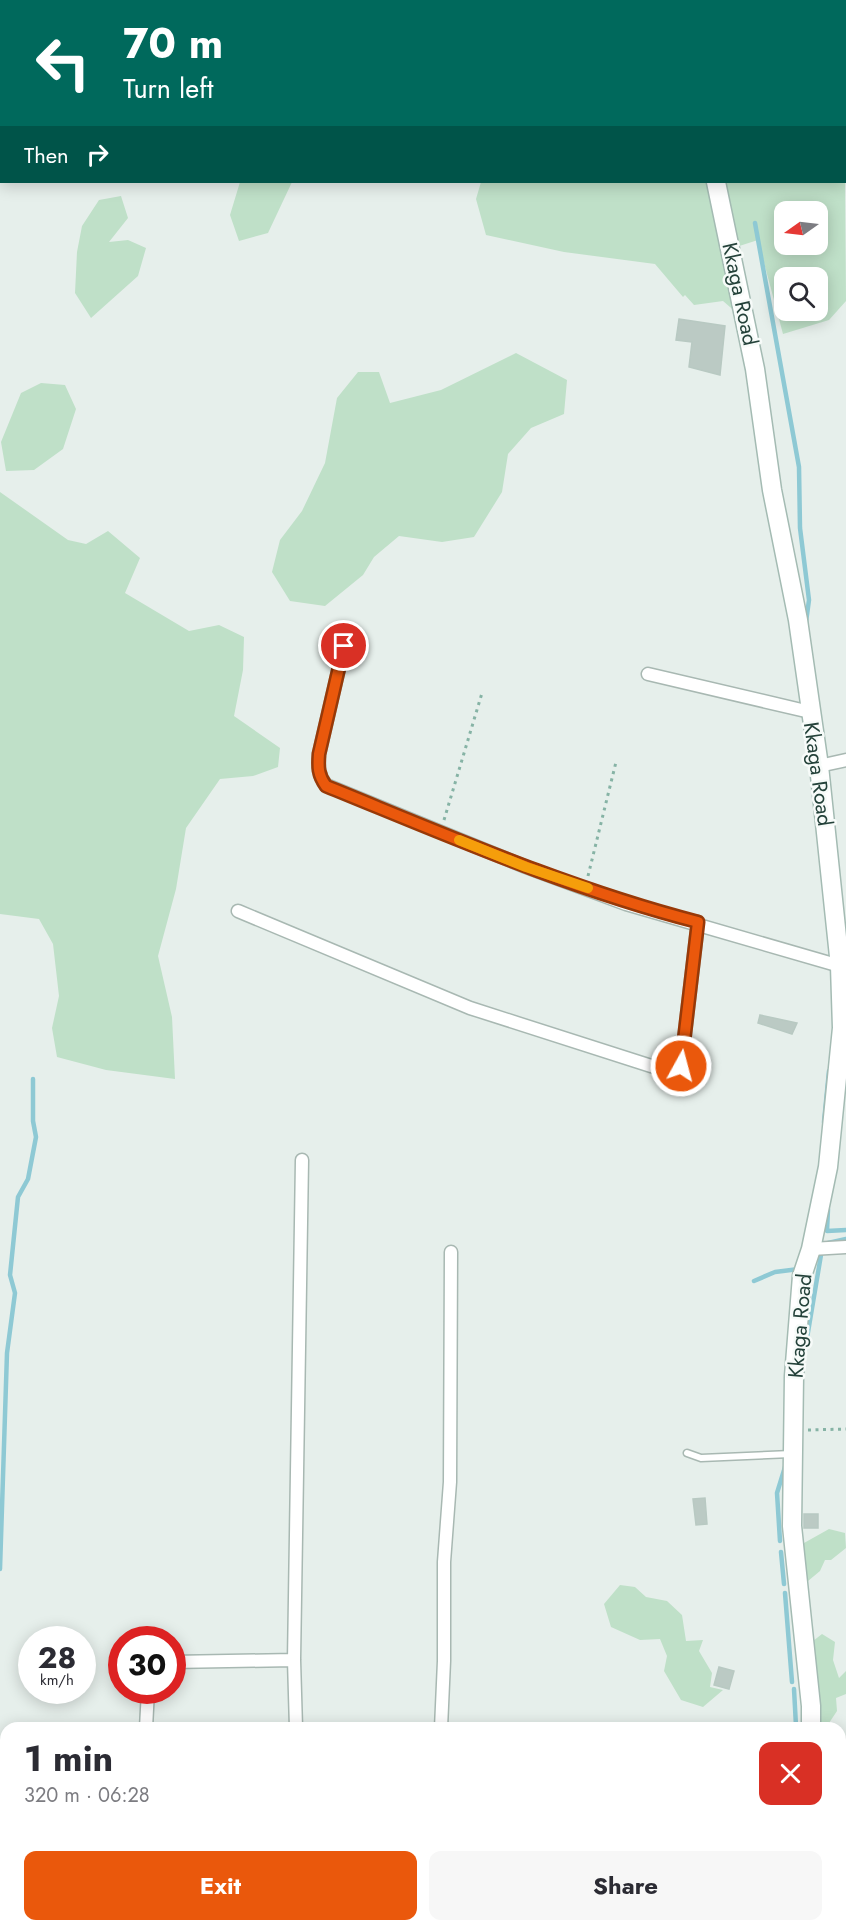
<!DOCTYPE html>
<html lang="en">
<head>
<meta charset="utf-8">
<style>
  :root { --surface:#fff; --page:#f7f7f7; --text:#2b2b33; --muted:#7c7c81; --accent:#ea580c }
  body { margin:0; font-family:Jost,sans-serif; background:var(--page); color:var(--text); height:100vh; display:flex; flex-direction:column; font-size:22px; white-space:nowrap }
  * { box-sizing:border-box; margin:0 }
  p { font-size:20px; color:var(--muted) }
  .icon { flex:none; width:33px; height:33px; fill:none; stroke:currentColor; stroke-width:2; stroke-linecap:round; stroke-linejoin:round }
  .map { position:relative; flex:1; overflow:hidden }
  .panel { position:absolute; left:0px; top:1722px; width:846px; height:210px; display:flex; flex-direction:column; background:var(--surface); border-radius:18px 18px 0 0; box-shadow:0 3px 15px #0003 }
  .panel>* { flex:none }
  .guide { position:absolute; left:0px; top:0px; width:846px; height:183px; box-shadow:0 3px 15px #0003; background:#00695c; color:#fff; overflow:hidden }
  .needle { width:39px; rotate:256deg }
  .fabs { position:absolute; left:774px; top:201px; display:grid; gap:12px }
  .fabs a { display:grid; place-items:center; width:54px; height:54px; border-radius:12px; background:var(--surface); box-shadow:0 3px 15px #0003; font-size:30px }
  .speed { position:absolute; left:18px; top:1626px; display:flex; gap:12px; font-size:30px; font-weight:700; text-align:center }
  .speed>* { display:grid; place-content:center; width:78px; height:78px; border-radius:50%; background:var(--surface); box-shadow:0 3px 15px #0003; line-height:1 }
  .speed small { font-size:15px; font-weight:400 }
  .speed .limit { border:9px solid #d22; background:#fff; color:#111 }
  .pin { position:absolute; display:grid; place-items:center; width:51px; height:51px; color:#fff; margin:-26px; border:3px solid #fff; border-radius:50%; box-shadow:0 2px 6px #0007 }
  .me { position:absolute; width:66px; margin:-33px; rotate:7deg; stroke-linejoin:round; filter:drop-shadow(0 0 4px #0008) }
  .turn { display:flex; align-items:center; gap:21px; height:126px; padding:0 24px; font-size:27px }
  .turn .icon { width:78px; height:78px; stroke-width:2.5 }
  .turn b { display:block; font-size:42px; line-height:51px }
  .then { display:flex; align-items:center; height:57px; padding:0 24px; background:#0003; gap:12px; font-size:22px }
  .round { display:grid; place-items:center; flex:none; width:63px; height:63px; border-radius:12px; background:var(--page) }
  .headline { display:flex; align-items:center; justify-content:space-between; height:102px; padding:0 24px }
  h1 { font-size:36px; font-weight:700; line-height:45px }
  .primary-button { display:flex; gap:12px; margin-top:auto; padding:12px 24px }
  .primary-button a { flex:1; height:69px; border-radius:12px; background:var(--accent); color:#fff; font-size:24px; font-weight:700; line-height:69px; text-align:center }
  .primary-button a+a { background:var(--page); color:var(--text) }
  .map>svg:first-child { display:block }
  .green { fill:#bfe0c8; fill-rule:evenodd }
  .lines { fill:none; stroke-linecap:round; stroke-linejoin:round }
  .stream { stroke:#8ec9d4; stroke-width:4.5 }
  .building { fill:#bbcac4; stroke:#b8c9c2; stroke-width:1.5 }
  .lane-casing { stroke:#a8b8b2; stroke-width:9 }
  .street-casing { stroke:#a8b8b2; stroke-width:15 }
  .secondary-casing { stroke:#a4bbb3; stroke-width:21 }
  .path { stroke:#86b3a5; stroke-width:3; stroke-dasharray:3 4.5; stroke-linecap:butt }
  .lane { stroke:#fff; stroke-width:6 }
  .street { stroke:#fff; stroke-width:12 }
  .secondary { stroke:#fff; stroke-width:18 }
  .route-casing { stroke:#983908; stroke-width:15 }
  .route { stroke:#ea580c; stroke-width:10 }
  .slow { stroke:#f59e0b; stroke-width:10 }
  .labels { text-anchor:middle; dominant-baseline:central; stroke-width:5; stroke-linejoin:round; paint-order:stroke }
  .street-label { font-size:21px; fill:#24423a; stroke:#f7fbf9 }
</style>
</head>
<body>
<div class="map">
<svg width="846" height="1932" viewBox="0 0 846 1932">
  <rect width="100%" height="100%" fill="#e6efeb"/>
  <path class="green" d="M844,52L846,301L829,320L783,334L758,240L733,248L745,320L723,301L694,305L685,295L683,297L655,264L564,252L486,235L476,199L481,182H844ZM784,212H818V244H784ZM784,278H818V310H784Z
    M240,182H292L268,233L239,241L230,215Z
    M121,196L128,218L109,242L128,240L146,248L138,276L91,318L75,293L77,252L82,226L99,200Z
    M516,353L567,380L564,414L531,428L508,454L502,492L474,537L442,542L399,536L374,557L363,575L325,606L290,601L272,572L280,540L302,511L325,463L337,398L358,372H379L390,403L441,390Z
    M41,383L65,385L76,409L63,449L34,470L6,471L1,442L21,393Z
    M0,492L68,540L86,544L108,531L140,558L125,593L189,631L219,625L244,637L243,670L234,716L280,748L278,767L253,776L220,779L186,828L176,889L158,956L172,1017L175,1079L106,1070L57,1057L52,1028L59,996L53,944L39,919L0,914Z
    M829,1529L845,1533L846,1548L831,1560H825L820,1571L808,1581L793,1575V1556L804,1543Z
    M620,1585L635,1587L646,1597L667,1601L682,1615L686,1641L703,1640L699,1651L712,1673L710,1687L723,1690L703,1707L681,1700L664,1671L667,1656L660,1639L640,1640L611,1627L604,1604Z
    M822,1634L835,1642L833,1660L839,1678L846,1671V1694L836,1698L837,1711L827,1726L816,1724L799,1652Z"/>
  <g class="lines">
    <path class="stream" d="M755,223L799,467L800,528L809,600L806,622
      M824,1122L829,1071
      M828,1209L827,1231L846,1230
      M828,1243L846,1239
      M754,1281L775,1272L799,1269
      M804,1356L822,1249
      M780,1541L777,1493L785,1467
      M781,1552L784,1584
      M0,1569L7,1353L15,1293L10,1275L18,1197L28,1179L36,1137L33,1121V1079
      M785,1593L792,1682
      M794,1689L796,1726
      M840,1869L846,1868
      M598,1926V1932
      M748,1932V1926
      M779,1932L782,1926
      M789,1932L793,1926"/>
  </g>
  <path class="building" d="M679,319L725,326L720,375L689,367L692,342L676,340Z
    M760,1015L797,1023L792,1034L758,1023Z
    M705,1498L707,1524L696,1525L693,1499Z
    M804,1514H818V1528H804Z
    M719,1667L734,1671L729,1689L714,1685Z"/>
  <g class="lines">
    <defs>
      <path id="lane" d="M687,1453L701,1458L791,1454"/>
      <path id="street" d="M728,0L730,2
        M844,43H846
        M344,646L319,754C318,767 318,775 326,785L526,867L626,904L840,966
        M648,674L810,712
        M819,766L846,760
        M238,911L470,1008L673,1073L681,1066L698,922
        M811,1249L846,1247
        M172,1662L294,1660
        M146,1728L148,1690
        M296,1728L294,1660L302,1160
        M441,1728L444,1661V1562L450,1482L451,1252
        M840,1877L846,1876
        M588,1926V1932
        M134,1932L135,1926
        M289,1932V1926
        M440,1932V1926"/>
      <path id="secondary" d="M649,0L650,2
        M716,182L755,369L772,490L798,620L819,766L840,966L842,1028L828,1167L811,1249L802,1276L794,1376L792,1526L811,1706V1728
        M738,1932V1926"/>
    </defs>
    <use href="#lane" class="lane-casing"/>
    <use href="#street" class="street-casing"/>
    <use href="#secondary" class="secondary-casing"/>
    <path class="path" d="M444,820L482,693
      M588,876L616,762
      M808,1430L846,1429"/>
    <use href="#lane" class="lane"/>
    <use href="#street" class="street"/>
    <use href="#secondary" class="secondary"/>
  </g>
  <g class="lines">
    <defs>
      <path id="route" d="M344,646L319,754C318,767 318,775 326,786C449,836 570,889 698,922L681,1066"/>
    </defs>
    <use href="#route" class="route-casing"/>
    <use href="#route" class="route"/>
    <path class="slow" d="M459,840L526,867L588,888"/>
  </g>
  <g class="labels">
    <g class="street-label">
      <text transform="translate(740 294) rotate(78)">Kkaga Road</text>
      <text transform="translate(818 774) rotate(82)">Kkaga Road</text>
      <text transform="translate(800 1326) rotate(-85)">Kkaga Road</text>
    </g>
  </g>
</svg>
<div class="fabs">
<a><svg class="needle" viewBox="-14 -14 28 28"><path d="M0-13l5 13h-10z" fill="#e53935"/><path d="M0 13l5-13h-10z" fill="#7c7c81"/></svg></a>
<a><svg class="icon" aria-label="search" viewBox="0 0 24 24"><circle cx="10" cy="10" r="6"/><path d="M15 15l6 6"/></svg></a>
</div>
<div class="speed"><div>28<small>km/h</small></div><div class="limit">30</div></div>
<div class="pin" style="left:344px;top:646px;background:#d93025"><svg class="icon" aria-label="arrive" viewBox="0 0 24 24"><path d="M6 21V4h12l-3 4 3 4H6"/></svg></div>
<svg class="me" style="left:681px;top:1066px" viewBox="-20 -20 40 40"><circle r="17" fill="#ea580c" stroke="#fff" stroke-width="3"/><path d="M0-11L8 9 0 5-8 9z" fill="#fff"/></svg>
<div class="guide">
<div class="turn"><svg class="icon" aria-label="left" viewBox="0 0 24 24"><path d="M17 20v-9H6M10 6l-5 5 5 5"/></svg><div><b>70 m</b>Turn left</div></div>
<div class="then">Then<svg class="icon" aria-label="right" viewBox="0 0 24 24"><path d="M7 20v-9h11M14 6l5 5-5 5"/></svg></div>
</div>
<section class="panel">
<div class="headline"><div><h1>1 min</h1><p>320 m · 06:28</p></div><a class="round" style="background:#d93025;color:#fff"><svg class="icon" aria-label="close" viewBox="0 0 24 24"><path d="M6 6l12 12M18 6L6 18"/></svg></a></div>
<div class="primary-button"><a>Exit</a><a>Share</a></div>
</section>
</div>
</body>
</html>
